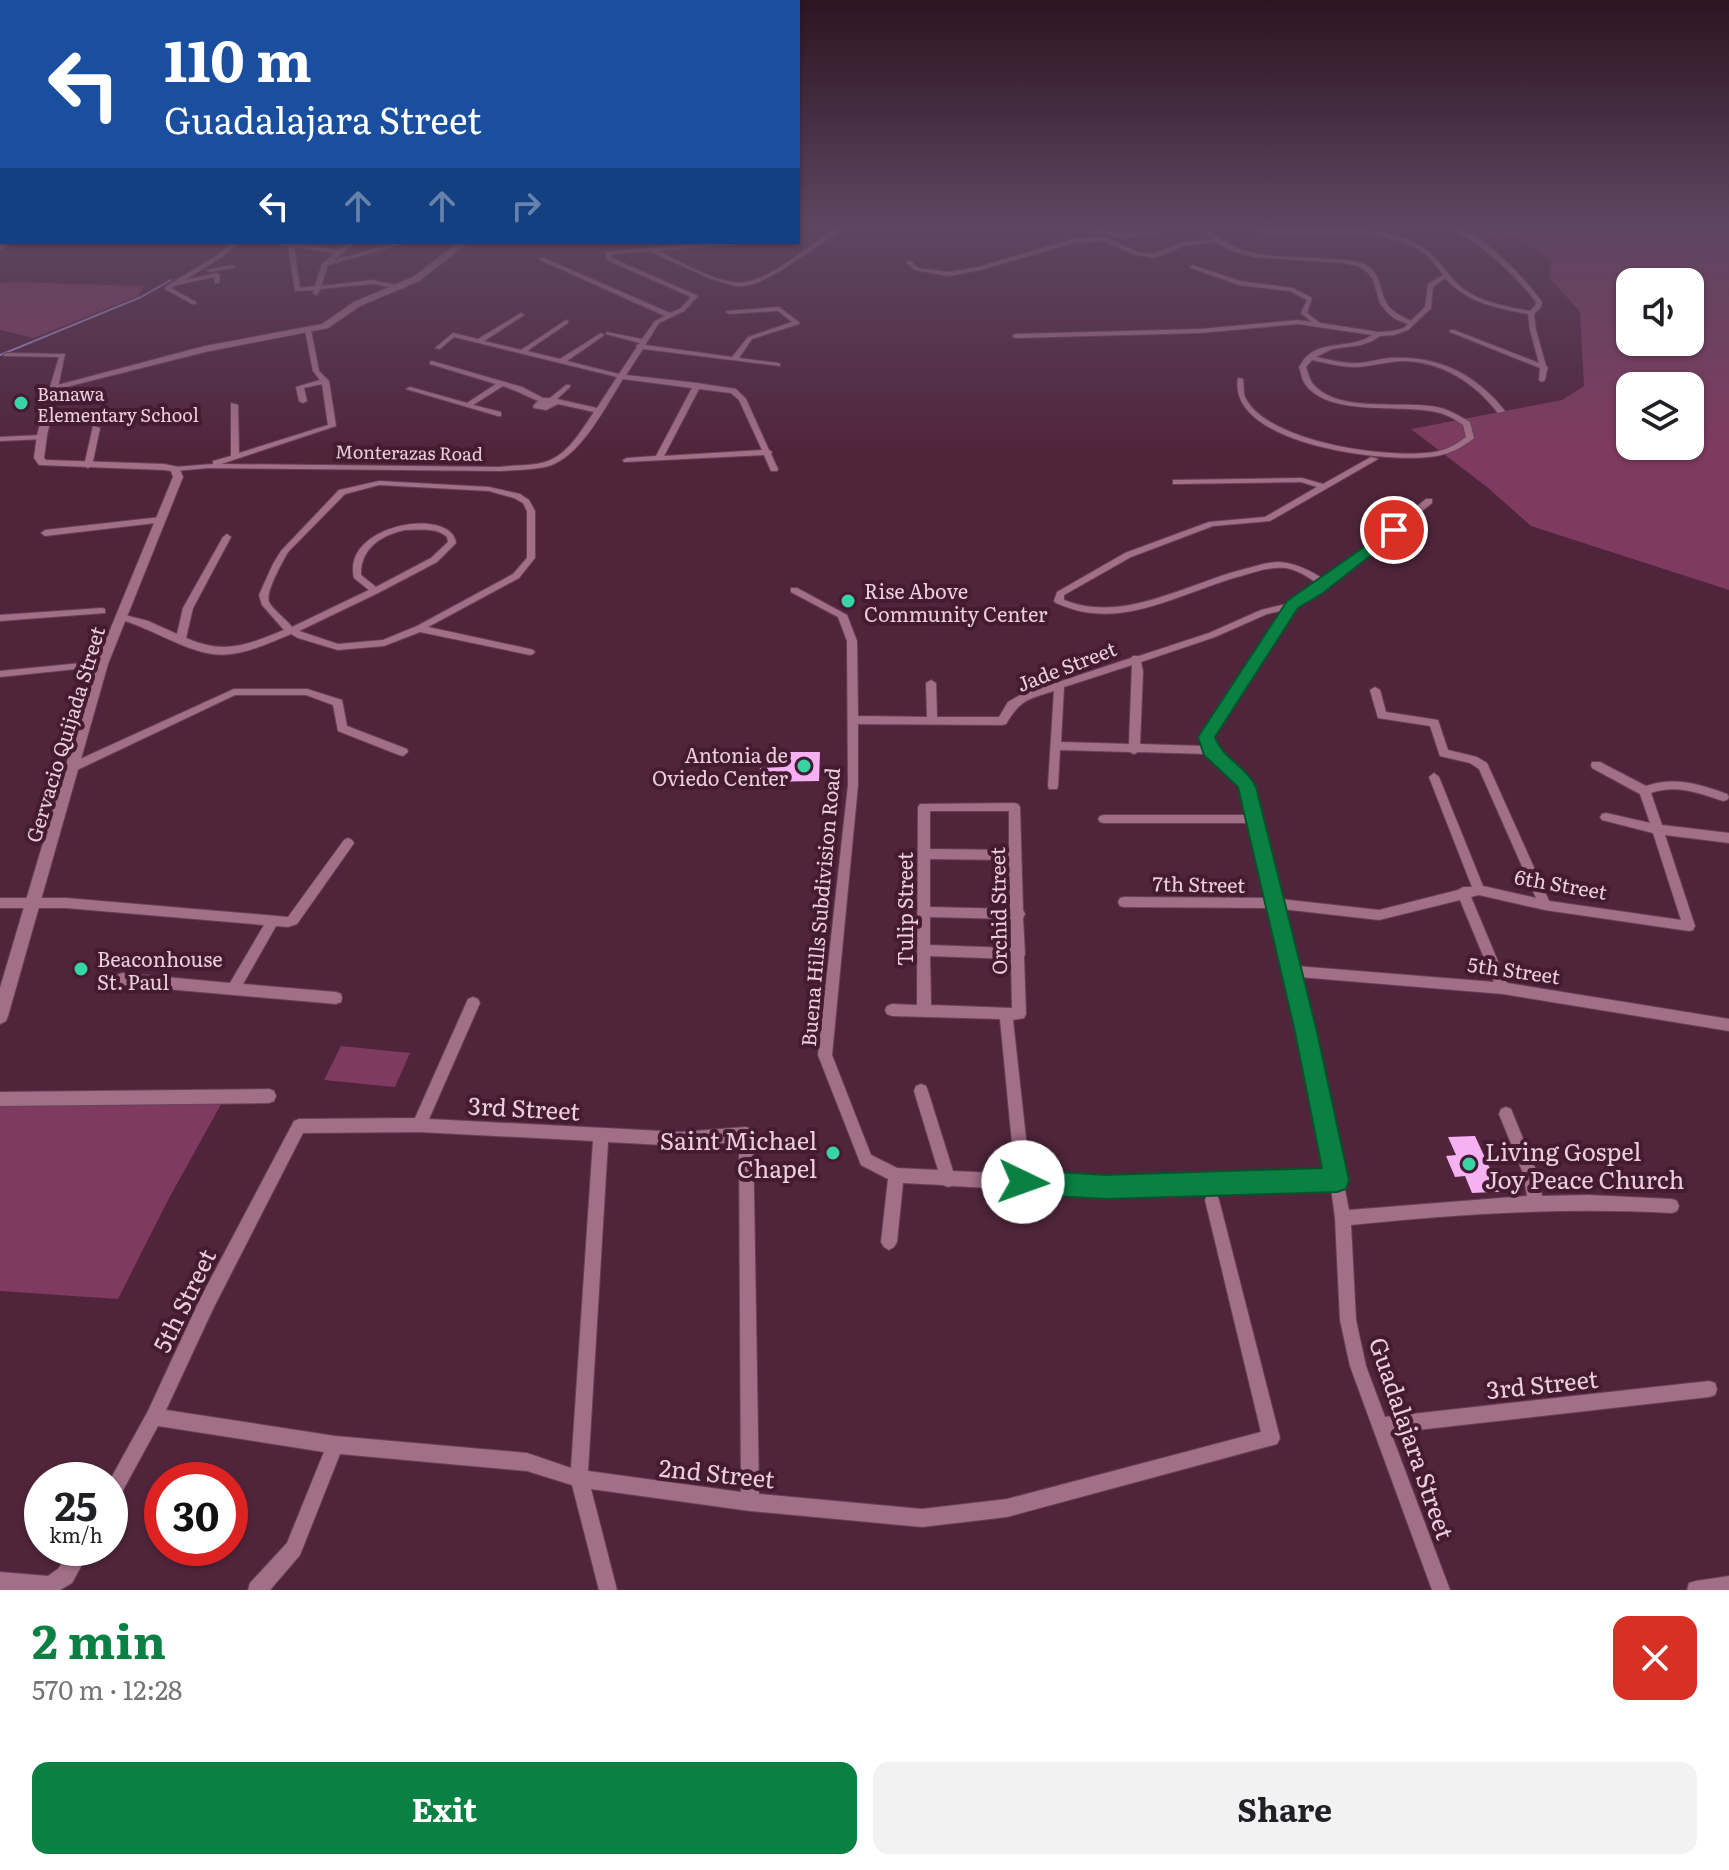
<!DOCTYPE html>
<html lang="en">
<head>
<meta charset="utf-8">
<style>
  :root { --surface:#fff; --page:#f2f2f2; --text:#202124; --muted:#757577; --accent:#0b8043 }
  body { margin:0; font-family:Literata,serif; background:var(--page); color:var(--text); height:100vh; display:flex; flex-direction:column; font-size:30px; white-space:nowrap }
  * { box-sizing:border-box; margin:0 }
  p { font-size:26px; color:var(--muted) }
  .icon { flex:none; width:44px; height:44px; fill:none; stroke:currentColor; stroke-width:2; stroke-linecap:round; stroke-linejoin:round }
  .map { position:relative; height:1590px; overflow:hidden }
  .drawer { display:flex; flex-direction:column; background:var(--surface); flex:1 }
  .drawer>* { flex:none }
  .hud { position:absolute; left:0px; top:0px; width:800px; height:244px; box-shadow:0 2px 6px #0004; background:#1a4fa0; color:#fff; overflow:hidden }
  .controls { position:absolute; left:1616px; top:268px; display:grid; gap:16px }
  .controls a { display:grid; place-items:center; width:88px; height:88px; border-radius:16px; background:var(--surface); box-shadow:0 2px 6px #0004; font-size:40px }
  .speed { position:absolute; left:24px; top:1462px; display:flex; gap:16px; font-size:40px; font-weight:700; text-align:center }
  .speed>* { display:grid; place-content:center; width:104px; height:104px; border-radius:50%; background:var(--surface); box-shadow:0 2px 6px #0004; line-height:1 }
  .speed small { font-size:20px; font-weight:400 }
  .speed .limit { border:12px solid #d22; background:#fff; color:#111 }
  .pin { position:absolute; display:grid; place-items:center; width:68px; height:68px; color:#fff; margin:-34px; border:4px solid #fff; border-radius:50%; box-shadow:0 2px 8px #0007 }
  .me { position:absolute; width:88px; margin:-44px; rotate:93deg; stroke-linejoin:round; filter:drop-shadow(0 0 6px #0008) }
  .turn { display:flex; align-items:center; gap:28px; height:168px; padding:0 32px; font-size:36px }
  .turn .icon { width:104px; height:104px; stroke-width:2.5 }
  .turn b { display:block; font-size:56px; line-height:68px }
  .lanes { display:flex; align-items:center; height:76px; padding:0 32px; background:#0003; justify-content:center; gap:40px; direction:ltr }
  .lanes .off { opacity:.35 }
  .round { display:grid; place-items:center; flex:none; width:84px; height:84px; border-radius:16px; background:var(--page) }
  .overview { display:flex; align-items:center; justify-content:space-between; height:136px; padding:0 32px }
  h1 { font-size:48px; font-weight:700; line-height:60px; color:var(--accent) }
  .primary-button { display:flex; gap:16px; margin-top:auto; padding:16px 32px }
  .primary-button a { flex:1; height:92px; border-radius:16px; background:var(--accent); color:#fff; font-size:32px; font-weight:700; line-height:92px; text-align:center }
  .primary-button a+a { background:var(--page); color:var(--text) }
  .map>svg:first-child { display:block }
  .green { fill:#7e3b5f; fill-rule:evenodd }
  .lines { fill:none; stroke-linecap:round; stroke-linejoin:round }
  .stream { stroke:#9b8cc6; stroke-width:2 }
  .building { fill:#f5b1f2 }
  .minor-casing { stroke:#674257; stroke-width:2 }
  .tertiary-casing { stroke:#674257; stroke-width:2 }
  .minor { fill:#a26f88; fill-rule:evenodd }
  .tertiary { fill:#a26f88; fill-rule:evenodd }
  .route { fill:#0b8043; stroke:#07532c; stroke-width:2 }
  .poi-dot { fill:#38d4a6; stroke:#451b32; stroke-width:3 }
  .labels { text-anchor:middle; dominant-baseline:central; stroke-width:8; stroke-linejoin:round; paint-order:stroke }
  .far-poi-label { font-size:18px; fill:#ebcfdc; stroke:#451b32; text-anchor:start }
  .far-street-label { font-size:18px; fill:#ebcfdc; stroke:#451b32 }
  .poi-label { font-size:20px; fill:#ebcfdc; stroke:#451b32; text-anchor:start }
  .street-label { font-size:20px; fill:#ebcfdc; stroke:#451b32 }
  .near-street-label { font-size:24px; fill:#ebcfdc; stroke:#451b32 }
  .near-poi-label { font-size:24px; fill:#ebcfdc; stroke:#451b32; text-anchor:end }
</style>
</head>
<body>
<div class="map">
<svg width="1729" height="1590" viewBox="0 0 1729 1590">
  <rect width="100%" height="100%" fill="#50253c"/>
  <path class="green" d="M1468,227H1729V590L1531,526L1487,487L1411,429L1562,400L1584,386L1580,312L1549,277L1551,260L1516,237L1495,239ZM1630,282H1690V342H1630ZM1630,386H1690V446H1630Z
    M0,283L11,282L144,286L138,296L34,338L0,330Z
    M341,1046L410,1053L395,1087L324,1080Z
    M224,1099L168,1200L118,1299L0,1291V1105Z"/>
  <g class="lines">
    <path class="stream" d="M0,355L141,297L171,280"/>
  </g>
  <path class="building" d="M785,752H820L819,781L759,782L760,768L784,767Z
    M1475,1136L1492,1173L1506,1172L1514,1191L1472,1193L1465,1176L1455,1177L1446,1156L1456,1155L1448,1137Z"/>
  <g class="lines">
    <defs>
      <path id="minor" d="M838,227H846L782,270L757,283L745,286H735L709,278L649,251L610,254L612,258L698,296L684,311L659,323L645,345L732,357L748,337L792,322L778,311L729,314L726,312L727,311L779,307L799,322V324L752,339L739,358L778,363L780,364V366L643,349L626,375L697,383L736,389L746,399L769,450L772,452L771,454L778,469L777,471H771L764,455L624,462L623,460L627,458L656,456L692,388L623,379C605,407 579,460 545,467C530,470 515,470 500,471L208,468L175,471L171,469L175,467L213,464V461L231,456V403L238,405L239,453L328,425L322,384L304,388L307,401L303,403L299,401L296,387L320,380L313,371L305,330L308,328L311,330L319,371L329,381L336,426L221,464L500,467C514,465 532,466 545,462C568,455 581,431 594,412L558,404L546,410L534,408L533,406L538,401L516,391L503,386L473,405L501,412V416H498L406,389L410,387L467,403L496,384L430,364V362L432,361L522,387L543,398H550L566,385H570V387L557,399L597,408L617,377L454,337L440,349L435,348L453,333L478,339L521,313L524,315L523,316L484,341L521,350L566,320L568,321V323L527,351L560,359L601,333L604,335L603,336L567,361L619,374L637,347L636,346L640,343L606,334V332L642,339L655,321L665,316L540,260V258H544L670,313L680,309L691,297L607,260L605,252L717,242H740L737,244L657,251C681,261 719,286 746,282C773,278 814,242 838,227ZM699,389L731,393L739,400L762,450L664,456Z
        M1091,227L1122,234L1153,231L1156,233L1122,238L1089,230Z
        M1202,227H1208C1240,263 1286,255 1330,259C1340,260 1351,260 1361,263C1385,272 1377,293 1390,308C1396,314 1403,317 1411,321L1425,307L1428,284L1443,275C1438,268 1433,261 1427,255C1417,247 1405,242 1393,239C1340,224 1285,242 1236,227C1253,227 1269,229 1286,229C1330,228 1377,224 1418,245C1433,252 1443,267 1452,278C1470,301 1503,306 1530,311L1535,306L1536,302C1513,271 1484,248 1451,227C1478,227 1527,281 1542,302L1541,307L1534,314L1536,330L1546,366L1548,368L1547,370L1545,380L1542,382L1539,380L1540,368L1450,332V330H1454L1539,363L1530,330L1528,314C1497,308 1467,303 1445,278L1433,287L1431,308L1408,330L1394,335L1380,336L1372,341L1361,345L1332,349L1316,357C1330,360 1345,364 1359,363C1370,362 1380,359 1390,358C1437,355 1476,374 1505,411L1498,413C1475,383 1443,362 1404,361C1387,361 1371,367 1355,367C1340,367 1326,363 1312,360L1306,367C1308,373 1310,380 1313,384C1339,415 1406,399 1441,408C1452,411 1461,417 1470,422L1474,438C1465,446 1453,452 1441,455C1396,466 1226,446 1238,378L1243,379C1244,385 1243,392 1245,397C1266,443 1395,461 1439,451C1449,449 1458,443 1466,437L1463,425C1455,419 1446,414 1436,412C1401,404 1328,417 1305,384C1302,380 1301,372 1299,367C1301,364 1303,360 1306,357C1323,340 1353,349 1372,335L1298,324L1200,333L1015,338L1012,336L1015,334L1200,329L1298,320L1312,322L1301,313L1307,300L1290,291L1239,285L1191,268L1190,267L1193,265L1240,281L1293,288L1312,298L1307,313L1320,323L1378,332L1393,331L1404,328L1408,324L1395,319L1386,311L1380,303L1373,280L1368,273L1358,266L1342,263L1254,257L1232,251L1215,242L1187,245L1154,258L1136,255L1103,241L1077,242L981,270L949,276L914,270L906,262L911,261L918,268L949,272L978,267L1077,238L1104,237L1139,252L1153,254L1184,242L1212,239Z
        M7,242H14L0,250V246Z
        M232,242H238L222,257L185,280L217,273L220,275L219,283H215L214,277L177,285L171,288L196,302V304H192L165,289V287L218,255Z
        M269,242H284L339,250L349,242H356L334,260L401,242H410L328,265L321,286L372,280L405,287L402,289L372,284L320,289L318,294L316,295L313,293L314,290L295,291L288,246ZM294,247L335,253L322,264L315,286L300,288Z
        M232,265L235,267L234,268L209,272L206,270Z
        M6,353L65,354L58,387L54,389L50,387L59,357L4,356L3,355Z
        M93,426L100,428L92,466L88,468L84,466Z
        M41,435L45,437L44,439L0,441V437Z
        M1371,457L1378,459L1270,521L1213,526L1131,557L1064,595V600C1121,623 1181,587 1237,571C1250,568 1265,562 1279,562C1296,563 1311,571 1325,580L1426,499H1432V503L1321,592L1296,607L1211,737C1220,758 1244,766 1252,787L1280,899L1379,910L1458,890L1463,887H1472L1429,777L1434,773L1439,777L1483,886L1536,898L1479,769L1470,763L1440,756L1430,726L1378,718L1370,690L1375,687L1380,690L1386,712L1438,720L1448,750L1477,757L1487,763L1549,901L1681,920L1653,833L1606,821L1602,820L1600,817L1602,814L1606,813L1650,823L1640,794L1592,768L1591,765L1592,762H1600L1646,786C1674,776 1700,784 1727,794L1729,797L1727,800L1723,801C1699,793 1676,784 1651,793L1662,825L1729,833V843L1665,835L1695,926L1693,930L1689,931L1545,910L1479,895L1471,897L1507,983L1729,1019V1031L1503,994L1299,977L1313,1032L1349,1210L1527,1196L1523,1173L1499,1114L1501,1109L1506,1107L1511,1109L1537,1173L1542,1196L1588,1195L1672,1199L1677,1201L1679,1206L1677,1211L1672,1213C1564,1207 1458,1214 1351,1225L1356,1320L1366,1366L1385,1417L1709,1381L1715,1383L1717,1389L1715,1395L1709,1397L1391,1433L1450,1590H1432L1350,1366L1340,1320L1335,1218L1331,1188L1106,1194L952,1186L948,1187L943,1185L903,1183L897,1242L894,1247L889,1250L884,1247L881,1242L888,1179L861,1165L818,1055L848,785L847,641L838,617L791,592V588H797L847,615L857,641L858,716L927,717L926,683L931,680L936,683L937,717H999L1008,702L1022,694L1131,658L1133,656H1139L1209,633L1261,610L1290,603L1319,585C1309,577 1298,570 1286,568C1269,566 1252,573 1237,577C1192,590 1138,619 1092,613C1079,612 1068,608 1056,603L1054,601L1057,592L1125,553L1209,522L1265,517L1317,487L1301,482L1176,484H1173V480L1302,478L1323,484ZM1285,610L1202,734L1201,737L1204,746L1140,744L1143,671L1141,662L1215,637L1267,614ZM1132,665L1129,744L1061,742L1064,687ZM1054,691L1048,786L1049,789H1057L1058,786L1060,750L1130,752L1134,754L1138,752L1208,754L1240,782L1248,815H1104L1100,816L1098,819L1100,822L1104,823H1250L1268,898L1124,897L1120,898L1118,902L1120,906L1124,907L1270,908L1299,1032L1328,1173L1106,1180L1030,1175L1013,1020L1024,1018L1026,1014L1024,957L1025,954L1023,918L1025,914L1023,910L1020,807L1018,804L1014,803L920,804L918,807L917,1005L892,1004L887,1006L885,1010L887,1014L892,1016L1000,1019L1015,1174L953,1171L928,1091L926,1086L921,1084L916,1086L914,1091L938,1170L897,1168L871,1155L832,1055L858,785V724L1002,725L1006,724C1020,700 1028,699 1054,691ZM930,811H1009V850L930,849ZM930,859L1009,860L1010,909L930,907ZM1460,900L1494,982L1296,966L1282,909L1379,920ZM930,917L1011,919V948L930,945ZM930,956L1011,959L1012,1008L931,1005Z
        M379,481L489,487L520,494L529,500L535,511V558L519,578L428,627L530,649L533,650L535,652L533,654L530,655L420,632L384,646L338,650L298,638L291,634C267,644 238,658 212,654C180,649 150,627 118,619L116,617L121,614L148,621L177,634L183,608L223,537L227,534L231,537L193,608L186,638C225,655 247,645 284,630L262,605L259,595L273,564L281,551L339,490ZM379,485L489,491L514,498L523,503L527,511V558L513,574L417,626L383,640L338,644L299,631L378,593L437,562L456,543C451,506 341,524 354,578L369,590L292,627C286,619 273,610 269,602C265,592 283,561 288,552L345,494ZM405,530C419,530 436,527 447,537L448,542L431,558L376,587L361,575C360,549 381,535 405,530Z
        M161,517L165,520L164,522L45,536L41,533L45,530Z
        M102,608L105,609V613L0,621V615Z
        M102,661L105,662L107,664L105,666L0,677V671Z
        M234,689H307L342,700L347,726L407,749L408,752L403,756L399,755L338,731L333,705L306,695H235L75,771L71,772L66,768L67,765Z
        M348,838L352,840L354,843L352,846L297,924L288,927L276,926L243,984L336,992L341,994L342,998L341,1002L336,1004L122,985L117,983L116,979L117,975L122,973L230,983L264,925L66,908H0V898H66L288,917L344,840Z
        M473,997L478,999L480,1003L429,1119L681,1132L746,1127L751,1129L753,1134L759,1494L922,1509L1007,1499L1261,1432L1205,1200L1207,1195L1212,1193L1217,1195L1219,1200L1280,1438L1277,1444L1007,1517L922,1527L750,1511L591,1489L617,1590H599L572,1485L527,1471L340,1454L300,1555L270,1590H248L250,1583L287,1543L324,1452L158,1426L116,1503L110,1506V1480L148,1411L201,1297L294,1121L299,1119L415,1118L468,999ZM419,1132L593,1141L571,1468L527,1453L335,1436L166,1410L213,1309L303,1133ZM608,1142L681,1146L739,1142L741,1492L588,1471Z
        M269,1089L274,1091L276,1096L274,1101L269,1103L0,1106V1092Z
        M72,1548H91L72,1583L60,1590H0V1572L48,1576L58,1569Z
        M1729,1576V1590H1687L1689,1583L1696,1581Z"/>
      <path id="tertiary" d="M459,242H469L419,281L360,306L328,328L205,352L58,389L47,435L44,458L46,460L164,464L179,467L183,477L108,664L8,1016L6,1021L0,1024V988L96,664L173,477L171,471L164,470L39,465L34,458L37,435L50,387L205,346L322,324L354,302L413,277Z"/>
    </defs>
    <use href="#minor" class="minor-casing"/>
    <use href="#tertiary" class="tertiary-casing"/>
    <use href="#minor" class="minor"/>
    <use href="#tertiary" class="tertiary"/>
  </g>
  <linearGradient id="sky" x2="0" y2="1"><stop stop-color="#2c1421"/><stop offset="0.5" stop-color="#5e4661"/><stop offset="1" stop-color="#5e4661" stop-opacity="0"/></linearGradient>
  <rect width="1729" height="450" fill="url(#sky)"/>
  <path class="route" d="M1394,526L1401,530L1399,533L1323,593L1298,608L1215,737C1222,758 1247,767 1256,787L1317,1032L1349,1180L1346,1189L1337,1192L1106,1199L1023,1194L1014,1191L1011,1182L1014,1174L1023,1170L1106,1175L1322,1168L1295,1032L1238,787L1204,755L1198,737L1287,601Z"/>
  <g class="poi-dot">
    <circle cx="21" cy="403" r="8"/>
    <circle cx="848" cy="601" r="8"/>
    <circle cx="804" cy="766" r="8"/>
    <circle cx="81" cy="969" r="8"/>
    <circle cx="833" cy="1153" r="8"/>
    <circle cx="1469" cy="1164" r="8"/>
  </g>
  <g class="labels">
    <g class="far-poi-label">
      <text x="37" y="393">Banawa<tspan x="37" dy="21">Elementary School</tspan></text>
    </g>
    <g class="far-street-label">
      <text transform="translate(409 452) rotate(1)">Monterazas Road</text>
    </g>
    <g class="poi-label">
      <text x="864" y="590">Rise Above<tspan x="864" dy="23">Community Center</tspan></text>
      <text x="788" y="754" text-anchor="end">Antonia de<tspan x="788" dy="23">Oviedo Center</tspan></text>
      <text x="97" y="958">Beaconhouse<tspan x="97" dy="23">St. Paul</tspan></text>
    </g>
    <g class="street-label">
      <text transform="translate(1066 665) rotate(-21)">Jade Street</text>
      <text transform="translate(64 734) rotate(-73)">Gervacio Quijada Street</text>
      <text transform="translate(1199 883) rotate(1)">7th Street</text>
      <text transform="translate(1561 883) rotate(10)">6th Street</text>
      <text transform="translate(819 907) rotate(-85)">Buena Hills Subdivision Road</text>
      <text transform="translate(904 909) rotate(-90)">Tulip Street</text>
      <text transform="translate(997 911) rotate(-91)">Orchid Street</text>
      <text transform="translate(1514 969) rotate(8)">5th Street</text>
    </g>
    <g class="near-street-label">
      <text transform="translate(524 1107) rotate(3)">3rd Street</text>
      <text transform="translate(183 1300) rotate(-64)">5th Street</text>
      <text transform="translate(1542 1383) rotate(-6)">3rd Street</text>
      <text transform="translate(1413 1438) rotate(71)">Guadalajara Street</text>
      <text transform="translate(717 1472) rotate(6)">2nd Street</text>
    </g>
    <g class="near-poi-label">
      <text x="817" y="1139">Saint Michael<tspan x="817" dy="28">Chapel</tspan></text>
      <text x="1485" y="1150" text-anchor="start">Living Gospel<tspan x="1485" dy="28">Joy Peace Church</tspan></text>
    </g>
  </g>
</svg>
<div class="controls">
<a><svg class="icon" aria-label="sound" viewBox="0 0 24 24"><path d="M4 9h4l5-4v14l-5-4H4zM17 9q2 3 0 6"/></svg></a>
<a><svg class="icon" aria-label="layers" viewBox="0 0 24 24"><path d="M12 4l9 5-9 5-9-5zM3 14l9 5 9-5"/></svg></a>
</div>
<div class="speed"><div>25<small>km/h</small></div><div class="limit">30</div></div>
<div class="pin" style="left:1394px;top:530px;background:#d93025"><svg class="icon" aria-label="arrive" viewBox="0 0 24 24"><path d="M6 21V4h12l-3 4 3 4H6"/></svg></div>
<svg class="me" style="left:1023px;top:1182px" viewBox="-20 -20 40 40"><circle r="19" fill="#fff"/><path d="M0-13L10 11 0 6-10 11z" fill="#0b8043"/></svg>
<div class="hud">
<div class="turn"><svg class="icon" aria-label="left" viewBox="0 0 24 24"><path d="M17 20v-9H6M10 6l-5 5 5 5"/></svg><div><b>110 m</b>Guadalajara Street</div></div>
<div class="lanes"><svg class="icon" aria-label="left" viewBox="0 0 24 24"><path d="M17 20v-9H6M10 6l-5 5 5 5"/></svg><svg class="icon off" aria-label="ahead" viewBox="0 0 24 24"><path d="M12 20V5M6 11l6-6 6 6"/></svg><svg class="icon off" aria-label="ahead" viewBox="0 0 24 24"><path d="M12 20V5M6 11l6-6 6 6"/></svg><svg class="icon off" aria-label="right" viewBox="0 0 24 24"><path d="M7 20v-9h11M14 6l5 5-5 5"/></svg></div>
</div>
</div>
<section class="drawer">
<div class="overview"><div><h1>2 min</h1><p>570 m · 12:28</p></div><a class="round" style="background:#d93025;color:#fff"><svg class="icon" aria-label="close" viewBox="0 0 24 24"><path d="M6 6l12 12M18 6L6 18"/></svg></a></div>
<div class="primary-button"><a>Exit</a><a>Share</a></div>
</section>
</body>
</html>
